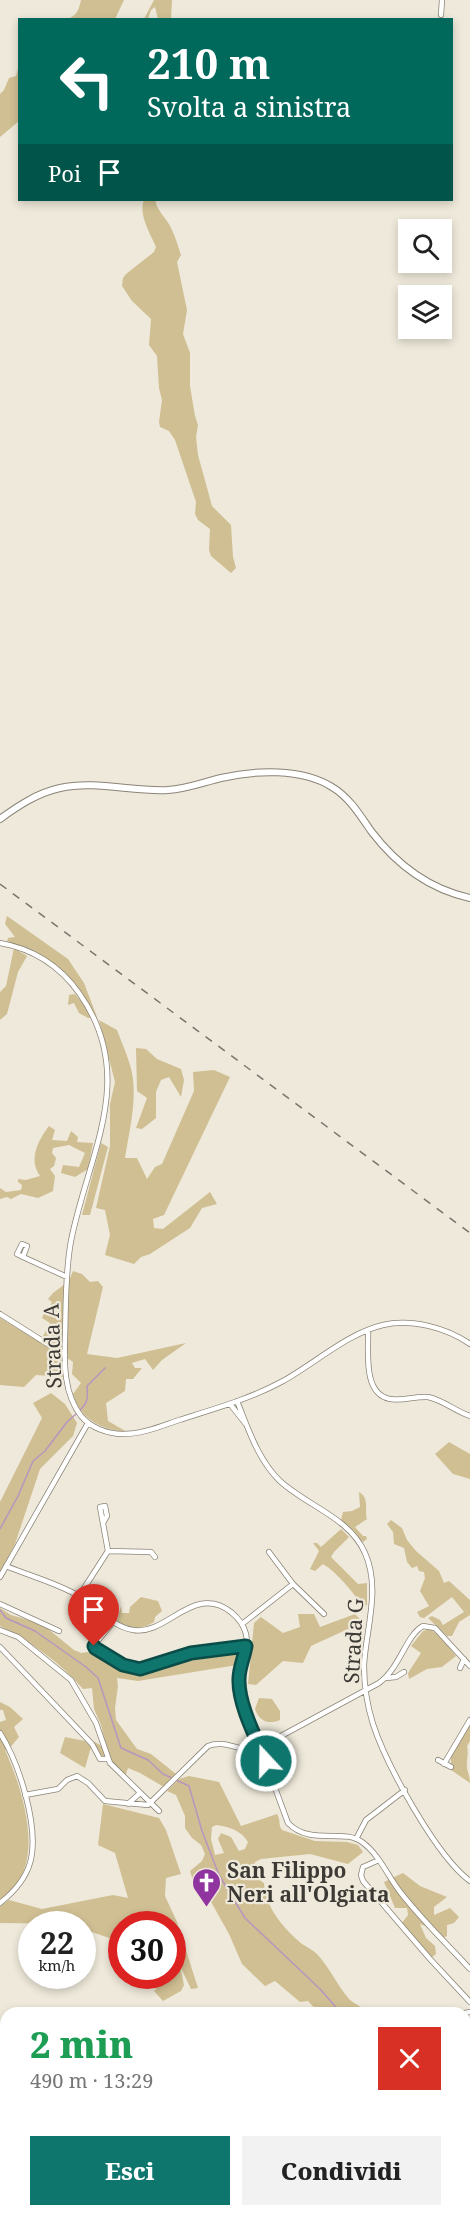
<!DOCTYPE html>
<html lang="it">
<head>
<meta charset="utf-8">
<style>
  :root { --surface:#fff; --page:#f2f2f2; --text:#222; --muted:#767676; --accent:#0f766e }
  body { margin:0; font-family:"Noto Serif",serif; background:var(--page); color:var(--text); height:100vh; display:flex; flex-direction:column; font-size:22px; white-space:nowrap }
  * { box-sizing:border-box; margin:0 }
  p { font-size:20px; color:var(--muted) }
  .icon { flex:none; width:33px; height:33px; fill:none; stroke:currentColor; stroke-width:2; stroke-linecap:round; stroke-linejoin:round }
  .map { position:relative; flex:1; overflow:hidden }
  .sheet { position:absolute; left:0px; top:2007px; width:471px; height:210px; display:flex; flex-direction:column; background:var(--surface); border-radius:18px 18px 0 0; box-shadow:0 3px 9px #0003 }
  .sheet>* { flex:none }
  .top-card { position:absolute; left:18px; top:18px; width:435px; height:183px; border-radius:0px; box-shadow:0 3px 9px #0003; background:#00695c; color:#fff; overflow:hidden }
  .fabs { position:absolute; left:398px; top:219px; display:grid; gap:12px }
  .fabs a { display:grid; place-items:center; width:54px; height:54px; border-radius:0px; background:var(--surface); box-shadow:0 3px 9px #0003; font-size:30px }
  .speed { position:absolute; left:18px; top:1911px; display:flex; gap:12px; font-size:30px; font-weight:700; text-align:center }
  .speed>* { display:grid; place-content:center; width:78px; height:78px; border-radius:50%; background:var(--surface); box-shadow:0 3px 9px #0003; line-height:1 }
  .speed small { font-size:15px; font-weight:400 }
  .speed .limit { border:9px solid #d22; background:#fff; color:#111 }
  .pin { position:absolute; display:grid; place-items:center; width:51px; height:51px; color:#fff; margin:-62px -26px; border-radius:50% 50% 50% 0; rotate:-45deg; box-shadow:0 0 6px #0007 }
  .pin .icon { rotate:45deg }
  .me { position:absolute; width:66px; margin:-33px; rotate:339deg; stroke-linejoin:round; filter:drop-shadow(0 0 4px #0008) }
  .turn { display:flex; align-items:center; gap:21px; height:126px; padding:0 30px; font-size:27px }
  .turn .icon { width:78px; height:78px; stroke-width:2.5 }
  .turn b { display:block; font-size:42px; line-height:51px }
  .then { display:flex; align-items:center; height:57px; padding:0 30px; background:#0003; gap:12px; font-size:22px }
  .round { display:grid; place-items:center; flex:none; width:63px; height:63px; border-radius:0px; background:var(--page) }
  .overview { display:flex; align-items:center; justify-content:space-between; height:102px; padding:0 30px }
  h1 { font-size:36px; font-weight:800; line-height:45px; color:#1e9e55 }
  .cta { display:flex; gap:12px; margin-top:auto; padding:12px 30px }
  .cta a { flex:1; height:69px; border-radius:0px; background:var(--accent); color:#fff; font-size:24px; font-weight:800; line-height:69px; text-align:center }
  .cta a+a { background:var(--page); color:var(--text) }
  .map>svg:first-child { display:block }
  .green { fill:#d0bf93; fill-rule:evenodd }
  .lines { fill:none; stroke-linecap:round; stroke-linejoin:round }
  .stream { stroke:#b895be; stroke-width:1.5 }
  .minor-casing { stroke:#8b8578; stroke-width:6 }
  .secondary-casing { stroke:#8b8578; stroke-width:8 }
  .minor { stroke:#fff; stroke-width:4.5 }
  .secondary { stroke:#fff; stroke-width:6 }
  .rail { stroke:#79756d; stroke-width:1.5; stroke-dasharray:8 8; stroke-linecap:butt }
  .route-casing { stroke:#0a4d48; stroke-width:15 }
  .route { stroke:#0f766e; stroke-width:10 }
  .labels { text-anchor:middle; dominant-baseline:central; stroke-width:4.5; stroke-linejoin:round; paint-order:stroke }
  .street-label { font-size:21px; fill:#3d3a35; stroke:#eee9da }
  .poi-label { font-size:21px; font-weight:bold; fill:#3d3a35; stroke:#eee9da; text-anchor:start }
</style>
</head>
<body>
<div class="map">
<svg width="470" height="2217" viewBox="0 0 470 2217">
  <rect width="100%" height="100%" fill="#eee9da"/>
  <path class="green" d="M81,0H124L115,19H67C77,16 79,9 81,0Z
    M154,0H172L171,19H158L155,7L151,10L148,19H144Z
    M19,65V121L0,137V94L4,90L9,78L16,76Z
    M144,200H155C158,213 167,218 172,230C176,238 178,247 181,255L177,262L187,310L183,334L190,353V386L195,416L198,425L196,437L198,455L212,506L231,525L233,557L236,568L231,573L211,556L209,550L210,529L198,520L195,514L196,502L175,440L169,431L160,427L159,422L162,400L159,388L157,356L149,345L151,319L132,301L122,286L123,278L126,274L154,252L156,247C150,233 138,214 144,200Z
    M7,916L68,959L84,983L97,1017L88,1018L79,1013L74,1003L68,1005L69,995L75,994L84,1005L87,1002L75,984L68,980L62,970L7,942L8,938L15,937L5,924Z
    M14,948L27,956L18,972L7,1014L0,1020V992L6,986Z
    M99,1020L117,1030C123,1046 131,1063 133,1079C136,1105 129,1133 125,1158H137L147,1179L155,1167L162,1164L194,1091L193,1072L214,1070L230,1077L164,1215L153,1219L154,1228L163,1229L210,1192L217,1204L202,1208L190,1228L150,1254L141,1257L134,1264L105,1255L110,1235L105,1210L96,1208L110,1146V1104L115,1082Z
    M136,1048L146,1049L157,1059L181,1069L184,1080L181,1097L169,1077L161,1080L156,1092V1118L142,1129L136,1128L147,1098L137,1091Z
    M49,1126L55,1130L52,1140L67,1141L71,1131L78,1137L77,1142L93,1143L88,1169L75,1177L61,1173L63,1165L79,1167L85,1153L69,1145L53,1148L52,1153L56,1158L54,1166L50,1169L55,1176L53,1191L38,1198L21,1194L11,1199L7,1197L0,1199V1188L6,1192L21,1190L22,1185L18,1182V1179L26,1180L40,1176C28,1159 38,1141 49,1126Z
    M101,1143L108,1147L90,1215H82Z
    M73,1271L82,1274L90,1282L98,1281L103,1287L87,1354L117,1358L186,1343L162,1360L153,1370L145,1359L132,1363L135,1368H142L133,1379H126L125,1391L106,1403L108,1421L127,1432C103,1430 80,1420 73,1394L81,1383L72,1374L73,1362L41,1340L50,1323L42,1318L45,1310L49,1308L52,1302L48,1299L53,1293L69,1281Z
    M0,1318L65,1357V1377L36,1375L24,1387L0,1385Z
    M51,1393L65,1404L77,1423L73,1436L40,1469L15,1544L0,1573V1502L42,1418L33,1403Z
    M449,1442L470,1454V1479L453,1474L435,1454Z
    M359,1492C370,1498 364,1509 367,1519L355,1527L363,1536H366L367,1539L363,1542L359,1541L341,1520L343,1512L352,1511L360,1507Z
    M391,1520L402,1528L407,1540L416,1551L439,1571L444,1583L449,1581L470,1600V1615L459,1622L452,1636H447L428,1618L432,1616L440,1620L443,1625L464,1612L452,1597L424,1618L420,1617L417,1612L429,1606L420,1591L425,1578L424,1572L419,1571L417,1566L412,1568L407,1562L404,1548L394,1544L393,1532L387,1524Z
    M341,1529L349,1537L334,1552L331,1557L358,1584L367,1583V1605L363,1606C353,1593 338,1573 323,1564L315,1571L310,1569L319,1551L313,1543H317L321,1547Z
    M141,1597L158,1601L162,1611L155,1617L154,1622C141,1630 129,1630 117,1621L121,1606L122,1613H129L130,1607Z
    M0,1608L11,1615L42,1624L74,1650L81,1653L88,1652L140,1672L172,1666L197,1658L242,1653L237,1665L138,1681L117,1678L118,1686L115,1708L116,1720L137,1749L151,1754L176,1774L164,1787L140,1773L128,1768L125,1777L110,1761L102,1762L97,1758L98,1750L90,1744L93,1741L107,1749L101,1725L94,1709L92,1688L83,1689C59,1661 32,1643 0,1626Z
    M298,1614H314L320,1627L355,1614L363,1622L311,1646L303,1663L283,1661L256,1685L248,1684L254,1623L261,1617L283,1633L300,1627Z
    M430,1629L441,1637L456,1656L442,1667L427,1669L409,1679L408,1673L421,1653L411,1646L423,1631Z
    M259,1698L272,1699L280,1711V1720C268,1725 259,1721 255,1709Z
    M0,1702L10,1707L23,1719L14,1727L19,1737L8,1750H5C20,1783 41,1846 19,1880C14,1888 6,1894 0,1901V1722L6,1720L3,1710H0Z
    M470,1722V1741L467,1746C469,1754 466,1760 467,1768C468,1773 470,1777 470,1783L451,1770V1746L457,1744Z
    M65,1737L85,1741L91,1747L85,1768L60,1753Z
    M189,1776L219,1782L241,1826L277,1814C281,1820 278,1825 282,1830L315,1841L347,1842L358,1845L363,1852L348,1864L310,1854L261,1859L255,1862V1877L264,1883C265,1907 284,1929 302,1944C307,1947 313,1950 317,1954C330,1968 337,1985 349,1999C355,2005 363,2006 367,2013H319L308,2001L300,2002L275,1981L265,1986L242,1964L229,1934L210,1900L198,1897L190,1871L202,1861L205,1854L201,1845L192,1838L185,1828V1816L176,1795L167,1791L179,1779ZM216,1825C229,1827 241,1830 248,1842L245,1849L239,1851L231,1837L221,1833L218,1839L224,1853L215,1855L211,1839L212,1827Z
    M103,1804L159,1818L166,1830L181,1874L166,1878L165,1896L177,1922L198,1988L191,1989L180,1966L184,1985L181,1991L163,2001L154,1991L167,1976H172L173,1969L177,1965L173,1962L172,1924H122L121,1942L83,1929L82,1924L0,1923V1906L9,1900L42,1909L113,1895L128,1898L115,1853L98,1845Z
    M403,1873L420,1886L447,1897L434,1907V1915L450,1908L459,1917L454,1923L447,1925V1936L443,1938L433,1929L420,1924L426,1938L435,1946L436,1954L430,1959L401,1924L408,1915L407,1908H395L384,1882Z
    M465,2176H470V2217H419L417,2211H465Z"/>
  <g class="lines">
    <path class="stream" d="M80,1410C88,1403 88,1397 87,1386L105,1368
      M0,1529L18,1496L33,1461L45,1451L67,1422L76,1414
      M0,1610L6,1618L35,1631L86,1667L98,1678L121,1748L148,1760L163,1774L172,1778
      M176,1780L189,1786L202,1831L219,1875L245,1918L320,1989L341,2013
      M448,2211L454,2217"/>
    <defs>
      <path id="minor" d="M441,15L442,0
        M0,943C34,949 59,965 79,993C139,1077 88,1154 71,1241C65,1273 66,1306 65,1337C64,1364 64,1394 81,1416C91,1428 108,1434 123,1434C143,1434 161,1426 179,1420C214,1409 250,1399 283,1381C314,1364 348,1333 383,1325C411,1318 447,1328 470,1344
        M23,1257L17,1254L22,1244L27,1246L23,1257L67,1277
        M0,1314L65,1355
        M368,1330C369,1350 362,1394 390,1399C403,1401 415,1396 428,1397C443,1400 455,1411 470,1416
        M237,1401C248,1428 258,1460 280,1481C307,1506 349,1517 365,1553C381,1589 366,1629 364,1665C364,1685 367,1705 373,1724C386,1764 436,1856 470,1881
        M230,1404L245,1423
        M100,1507L108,1551L151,1552L155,1557
        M100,1507L105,1506L107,1516L103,1523
        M269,1552L293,1584L324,1614
        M6,1566C30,1576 57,1583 79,1596C96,1606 112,1627 133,1630C167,1636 193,1583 231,1612C237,1617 244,1625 246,1634C250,1653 236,1672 240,1693L288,1823C310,1846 343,1828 362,1842C380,1855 388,1877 401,1893C422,1920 447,1944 470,1969
        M0,1577L88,1423
        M79,1596L108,1551
        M0,1604L59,1631
        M114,1621L95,1644L94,1647L123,1665L140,1669L191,1653L246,1646
        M242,1624L293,1584
        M0,1630L18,1637L71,1680L96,1723L110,1763L159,1811
        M0,1647L92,1744L100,1759H108
        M460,1668L464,1659
        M386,1678L396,1677L404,1672
        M0,1733C19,1763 40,1828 30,1863C25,1880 14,1892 0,1903
        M438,1760L451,1767
        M444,1764L470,1720
        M25,1795L58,1789L67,1780L77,1776L88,1783L105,1801L148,1805L208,1746C225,1739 239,1752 257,1749L379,1683C400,1668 406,1635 423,1626L435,1628L470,1666
        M128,1804L140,1793
        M356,1839L366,1820L405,1790
        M379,1860L363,1867L361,1875L363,1881L430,1959L470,2002
        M465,2013L470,2012
        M465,2105L470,2113
        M465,2174L470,2175
        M0,2185L6,2190
        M34,2211L42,2217
        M371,2217L372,2211"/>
      <path id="secondary" d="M0,819C18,806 37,793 60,788C96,780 132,792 168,790C186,789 204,782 221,778C255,770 302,768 332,787C349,797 360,815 371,831C396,864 429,889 470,898"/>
    </defs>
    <use href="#minor" class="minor-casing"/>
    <use href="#secondary" class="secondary-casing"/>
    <use href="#minor" class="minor"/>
    <use href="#secondary" class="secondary"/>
    <path class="rail" d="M0,884L470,1233"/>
  </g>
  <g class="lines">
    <defs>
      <path id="route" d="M94,1646L95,1648L123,1665L140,1669L191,1653L246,1646C244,1658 239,1668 239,1679C238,1704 256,1738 266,1761"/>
    </defs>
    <use href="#route" class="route-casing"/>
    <use href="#route" class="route"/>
  </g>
  <defs>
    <symbol id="church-pin" viewBox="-11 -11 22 30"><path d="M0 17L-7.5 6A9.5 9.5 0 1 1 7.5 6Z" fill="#90349f" stroke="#eee9da"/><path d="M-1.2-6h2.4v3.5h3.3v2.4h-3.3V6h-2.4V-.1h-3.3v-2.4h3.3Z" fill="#fff"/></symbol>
  </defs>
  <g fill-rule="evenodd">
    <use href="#church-pin" x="190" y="1866" width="33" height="45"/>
  </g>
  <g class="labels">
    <g class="street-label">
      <text transform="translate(52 1346) rotate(-92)">Strada A</text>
      <text transform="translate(353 1641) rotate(-87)">Strada G</text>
    </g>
    <g class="poi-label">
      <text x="227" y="1870">San Filippo<tspan x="227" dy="24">Neri all'Olgiata</tspan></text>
    </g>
  </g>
</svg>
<div class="fabs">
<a><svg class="icon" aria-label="search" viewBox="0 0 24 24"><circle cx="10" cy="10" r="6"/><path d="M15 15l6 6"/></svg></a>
<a><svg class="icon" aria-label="layers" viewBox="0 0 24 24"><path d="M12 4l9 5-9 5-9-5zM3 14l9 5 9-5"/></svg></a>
</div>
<div class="speed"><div>22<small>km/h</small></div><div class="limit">30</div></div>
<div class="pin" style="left:94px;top:1646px;background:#d93025"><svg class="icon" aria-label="arrive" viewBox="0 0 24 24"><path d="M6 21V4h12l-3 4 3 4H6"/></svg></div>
<svg class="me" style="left:266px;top:1761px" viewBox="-20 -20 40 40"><circle r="17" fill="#0f766e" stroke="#fff" stroke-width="3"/><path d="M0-11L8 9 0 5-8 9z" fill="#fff"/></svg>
<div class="top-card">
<div class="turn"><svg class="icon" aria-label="left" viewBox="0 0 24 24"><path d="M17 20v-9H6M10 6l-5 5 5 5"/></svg><div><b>210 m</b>Svolta a sinistra</div></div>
<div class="then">Poi<svg class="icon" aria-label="arrive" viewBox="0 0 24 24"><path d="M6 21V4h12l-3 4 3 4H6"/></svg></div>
</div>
<section class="sheet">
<div class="overview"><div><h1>2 min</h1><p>490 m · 13:29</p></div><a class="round" style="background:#d93025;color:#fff"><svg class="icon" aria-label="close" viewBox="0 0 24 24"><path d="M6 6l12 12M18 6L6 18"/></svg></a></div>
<div class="cta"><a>Esci</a><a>Condividi</a></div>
</section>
</div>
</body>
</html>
